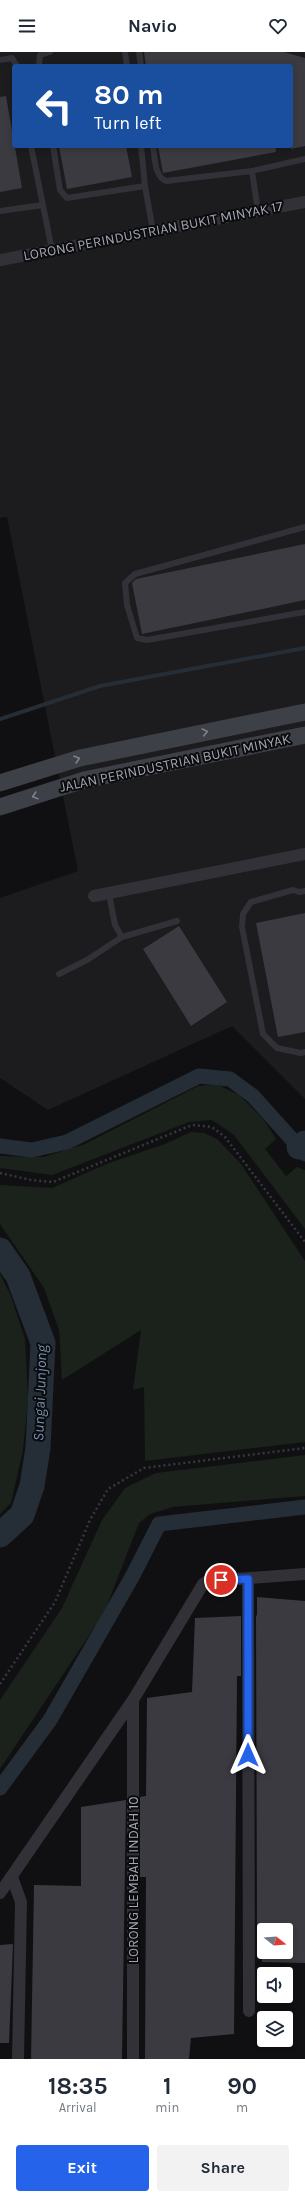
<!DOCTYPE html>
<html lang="en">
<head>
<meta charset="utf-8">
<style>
  :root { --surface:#fff; --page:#f2f2f3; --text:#1f2937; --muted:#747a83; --accent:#2563eb }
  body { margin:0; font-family:Karla,sans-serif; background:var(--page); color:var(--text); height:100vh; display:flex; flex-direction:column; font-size:15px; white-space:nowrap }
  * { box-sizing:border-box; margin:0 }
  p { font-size:13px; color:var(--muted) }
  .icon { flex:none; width:22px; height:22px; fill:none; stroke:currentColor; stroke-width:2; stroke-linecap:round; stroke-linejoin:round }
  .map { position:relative; height:2007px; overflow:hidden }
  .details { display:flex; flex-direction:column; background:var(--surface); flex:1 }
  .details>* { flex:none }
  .guide { position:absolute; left:12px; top:12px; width:281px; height:84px; border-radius:4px; box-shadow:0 2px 6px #0003; background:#1a4fa0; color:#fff; overflow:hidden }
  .needle { width:26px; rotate:107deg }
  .controls { position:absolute; left:257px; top:1871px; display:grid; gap:8px }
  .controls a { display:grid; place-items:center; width:36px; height:36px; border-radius:4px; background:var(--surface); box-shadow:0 2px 6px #0003; font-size:20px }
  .pin { position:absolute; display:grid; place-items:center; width:34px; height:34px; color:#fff; margin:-17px; border:2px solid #fff; border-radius:50%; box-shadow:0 1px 4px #0007 }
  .me { position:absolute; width:44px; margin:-22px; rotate:0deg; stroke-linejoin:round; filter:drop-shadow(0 0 3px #0008) }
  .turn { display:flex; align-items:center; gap:14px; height:84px; padding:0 16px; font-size:18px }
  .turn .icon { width:52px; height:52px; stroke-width:2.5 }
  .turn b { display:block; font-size:28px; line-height:34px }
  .eta { display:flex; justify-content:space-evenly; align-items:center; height:68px; text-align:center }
  .eta b { font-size:24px; font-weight:700; line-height:28px }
  .action { display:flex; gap:8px; margin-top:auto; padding:8px 16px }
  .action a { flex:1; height:46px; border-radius:4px; background:var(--accent); color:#fff; font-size:16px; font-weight:700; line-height:46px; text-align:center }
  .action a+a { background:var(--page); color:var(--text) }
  header { display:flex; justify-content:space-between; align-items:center; height:52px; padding:0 16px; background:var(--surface); font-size:18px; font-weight:700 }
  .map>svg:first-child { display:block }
  .built { fill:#1c1c1f; fill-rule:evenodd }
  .green { fill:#1a221b }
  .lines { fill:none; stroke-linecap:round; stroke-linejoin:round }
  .stream { stroke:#252d36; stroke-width:4 }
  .canal { stroke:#252d36; stroke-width:15 }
  .river { stroke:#252d36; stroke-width:25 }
  .building { fill:#3a3a40 }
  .path { stroke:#36383e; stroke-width:2.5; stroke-dasharray:2 3; stroke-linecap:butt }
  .lane { stroke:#313137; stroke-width:6 }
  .street { stroke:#313137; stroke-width:12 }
  .secondary { stroke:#3e4047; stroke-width:17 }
  .oneway { stroke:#7e818e }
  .route-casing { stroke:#184099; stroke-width:10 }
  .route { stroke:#2563eb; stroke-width:7 }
  .labels { text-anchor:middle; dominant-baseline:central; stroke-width:4; stroke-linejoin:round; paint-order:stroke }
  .street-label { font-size:14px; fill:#a0a4b4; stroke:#0b0b0c }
  .water-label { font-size:15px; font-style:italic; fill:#7290b3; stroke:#0b0b0c }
</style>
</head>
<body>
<header><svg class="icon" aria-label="menu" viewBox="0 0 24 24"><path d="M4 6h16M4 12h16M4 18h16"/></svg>Navio<svg class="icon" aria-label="heart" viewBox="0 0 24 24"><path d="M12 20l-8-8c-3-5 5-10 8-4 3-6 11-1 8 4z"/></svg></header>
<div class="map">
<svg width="305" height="2007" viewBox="0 0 305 2007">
  <rect width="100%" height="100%" fill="#101012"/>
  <path class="built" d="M0,0H305V1047L232,974L48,1058L0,1026V846L78,819L7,465L0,466ZM14,14H291V94H14Z"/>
  <path class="green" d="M216,1032L239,1043L264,1068L276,1087L265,1097L286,1124L297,1115L305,1118V1177L234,1083L212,1068L189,1070L52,1123L0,1116V1104L43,1105L85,1092L198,1034Z
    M191,1080L204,1081L217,1087L241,1112L305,1209V1390L145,1409L144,1335L133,1338L141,1278L62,1328L59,1278L44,1236L0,1172V1133L52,1136L109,1111L165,1092Z
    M0,1222L11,1244L25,1287L28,1347L23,1398L11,1451L0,1462Z
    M305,1403V1444L173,1455L150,1462L139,1471L104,1561L0,1717V1648L62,1556L102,1468L125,1436L156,1421Z"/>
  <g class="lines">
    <path class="stream" d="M0,667L100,634L305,596"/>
    <path class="canal" d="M0,1094L32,1098L67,1090L199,1024L230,1027L253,1044L305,1102
      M0,1736L50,1668L132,1525L159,1472L305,1455"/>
    <path class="river" d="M299,1095L305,1091
      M0,1198L18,1224L43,1291L38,1396L32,1434L22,1463L0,1483"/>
  </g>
  <path class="building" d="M144,0H284L305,6V94L291,97V14H146Z
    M6,44L22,136L0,140V45Z
    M59,94H126L132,125L67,137Z
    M158,94H275L276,100L163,121Z
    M305,492V548L142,582L132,531L136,527Z
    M305,861V980L278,985L256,871Z
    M179,874L227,950L191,974L143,897Z
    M257,1545L305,1549V1911L262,1910V1900H286V1878H257L256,1564L257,1563Z
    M241,1564V1624H237L234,1982L191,1986L189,2007H145L146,1825H140V1745L146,1744L147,1646L192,1640L195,1566Z
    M126,1748L122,2007H31L34,1833L81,1834V1755Z
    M13,1892L9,1991H0V1893Z"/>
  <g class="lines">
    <path class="path" d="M0,1121L31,1128L53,1130L192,1073L212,1075L225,1085L305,1190
      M0,1632L55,1550L90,1468L108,1437L144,1416L305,1396"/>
    <path class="lane" d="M125,0L127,14
      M139,0L141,14
      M0,8L12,6L17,14
      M39,14L40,3L50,0
      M31,94L52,198
      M53,94L60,138L67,146L145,134
      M141,94L145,134L153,179
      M153,94C155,105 154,124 166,129L252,119
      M0,159L43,153
      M258,159L252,119L305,107
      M305,475L135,522L125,531L127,553L137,586L147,588L305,560
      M305,839L299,840L293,838L251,850L243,862L242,875L263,982L277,996L301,1001L305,1000
      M109,842L115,873L122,885L177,869
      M59,922L87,908L122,885"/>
    <path class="street" d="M0,208L305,150
      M94,844L305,802
      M248,1527L249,1959
      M12,1825L21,1850L18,2007
      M0,1841L133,1648L203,1532L208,1529L305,1522
      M133,2007V1648"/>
    <path class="secondary" d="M0,731L80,706L305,660
      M0,755L84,728L305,683"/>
  </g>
  <defs><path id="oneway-chevron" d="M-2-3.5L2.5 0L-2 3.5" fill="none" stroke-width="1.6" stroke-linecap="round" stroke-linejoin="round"/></defs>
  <g class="oneway">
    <use href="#oneway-chevron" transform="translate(205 680) rotate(-12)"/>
    <use href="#oneway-chevron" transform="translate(77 707) rotate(-16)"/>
    <use href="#oneway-chevron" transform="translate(35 744) rotate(162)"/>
  </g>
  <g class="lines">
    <defs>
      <path id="route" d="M221,1528L248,1527V1703"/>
    </defs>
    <use href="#route" class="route-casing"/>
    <use href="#route" class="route"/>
  </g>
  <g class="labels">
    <g class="street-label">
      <text transform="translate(153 179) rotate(-11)">LORONG PERINDUSTRIAN BUKIT MINYAK 17</text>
      <text transform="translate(175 711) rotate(-12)">JALAN PERINDUSTRIAN BUKIT MINYAK</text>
      <text transform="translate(133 1828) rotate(-90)">LORONG LEMBAH INDAH 10</text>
    </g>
    <g class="water-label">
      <text transform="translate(40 1341) rotate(-88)">Sungai Junjong</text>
    </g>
  </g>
</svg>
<div class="controls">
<a><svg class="needle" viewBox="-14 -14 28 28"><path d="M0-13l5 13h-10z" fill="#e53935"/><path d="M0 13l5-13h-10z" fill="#747a83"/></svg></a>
<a><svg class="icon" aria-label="sound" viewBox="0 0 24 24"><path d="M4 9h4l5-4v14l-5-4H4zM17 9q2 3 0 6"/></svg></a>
<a><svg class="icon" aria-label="layers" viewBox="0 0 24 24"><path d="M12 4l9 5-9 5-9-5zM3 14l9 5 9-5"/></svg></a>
</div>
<div class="pin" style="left:221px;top:1528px;background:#d93025"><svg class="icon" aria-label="arrive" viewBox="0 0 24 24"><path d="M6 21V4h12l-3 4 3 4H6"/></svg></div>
<svg class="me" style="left:248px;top:1703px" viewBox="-20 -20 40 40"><path d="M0-17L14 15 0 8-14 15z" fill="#2563eb" stroke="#fff" stroke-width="4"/></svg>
<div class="guide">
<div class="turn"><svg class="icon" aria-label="left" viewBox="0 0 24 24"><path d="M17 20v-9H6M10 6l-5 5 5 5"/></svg><div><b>80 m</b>Turn left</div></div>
</div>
</div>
<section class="details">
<div class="eta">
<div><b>18:35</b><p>Arrival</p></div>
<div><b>1</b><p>min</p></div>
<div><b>90</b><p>m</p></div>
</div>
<div class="action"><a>Exit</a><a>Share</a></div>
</section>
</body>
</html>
